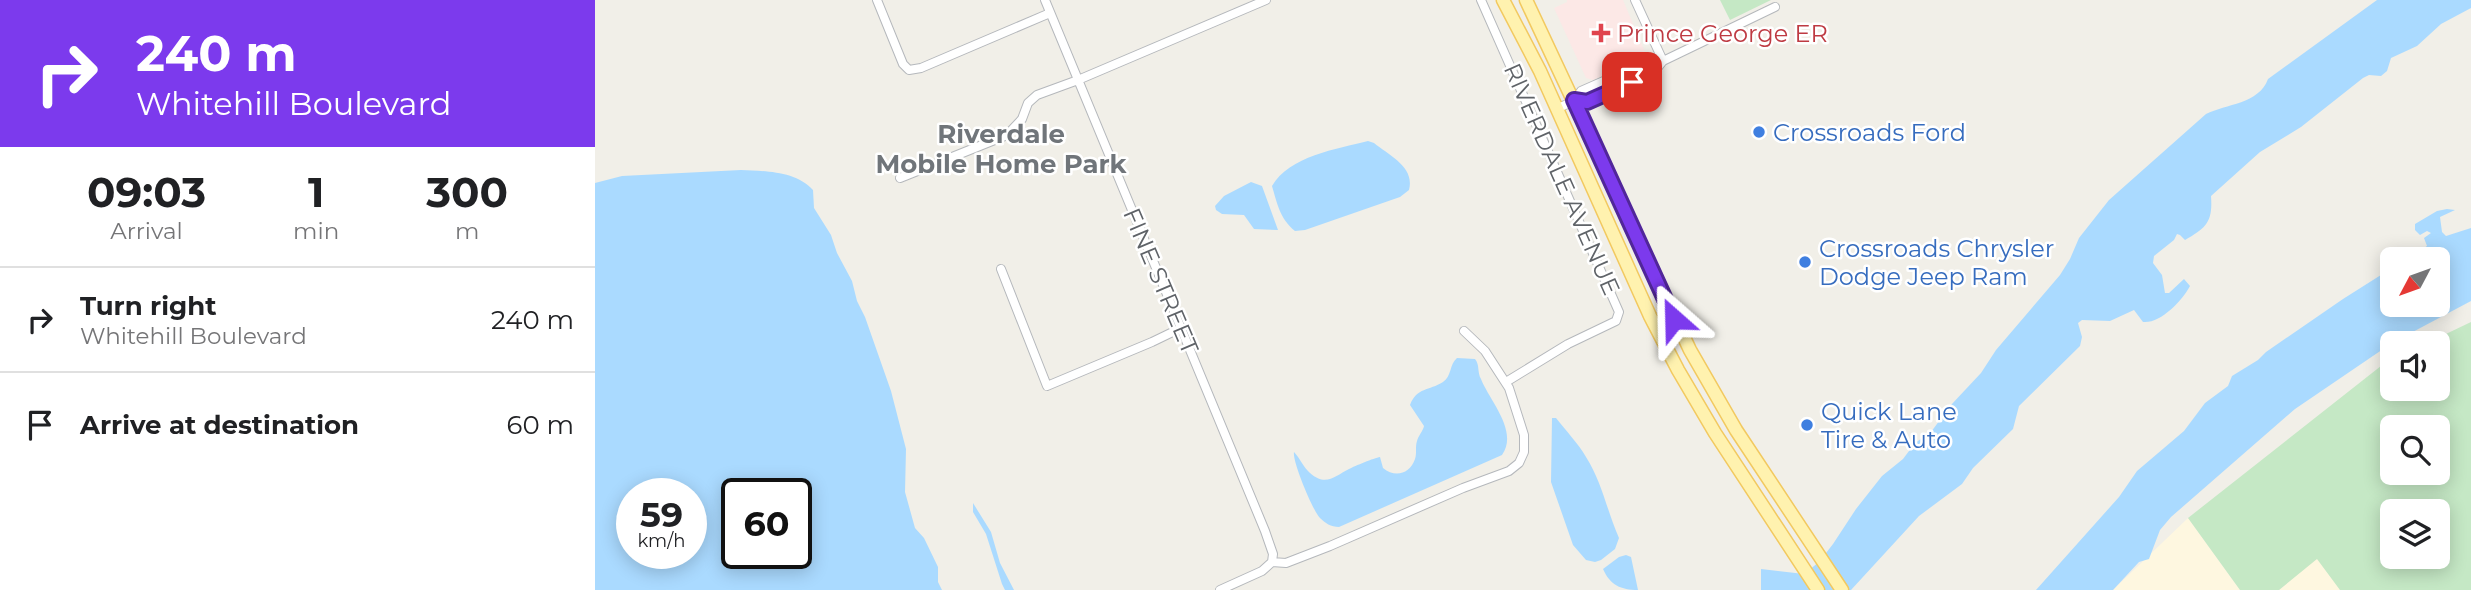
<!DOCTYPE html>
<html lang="en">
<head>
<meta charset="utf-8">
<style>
  :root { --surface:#fff; --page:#f6f6f6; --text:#202124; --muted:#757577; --line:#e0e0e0 }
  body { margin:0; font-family:Montserrat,sans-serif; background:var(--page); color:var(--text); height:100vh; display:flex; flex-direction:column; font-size:26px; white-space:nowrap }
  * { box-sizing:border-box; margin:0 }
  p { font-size:23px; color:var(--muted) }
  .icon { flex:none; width:38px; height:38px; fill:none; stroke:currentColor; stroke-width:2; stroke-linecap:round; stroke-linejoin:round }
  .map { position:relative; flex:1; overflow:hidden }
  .drawer { display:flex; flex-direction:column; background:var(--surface); width:595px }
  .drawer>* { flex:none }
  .guide { background:#7c3aed; color:#fff; overflow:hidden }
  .needle { width:46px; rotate:229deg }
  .tools { position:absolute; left:1785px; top:247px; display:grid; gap:14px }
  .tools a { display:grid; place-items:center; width:70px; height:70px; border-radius:10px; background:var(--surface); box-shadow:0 4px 18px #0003; font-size:35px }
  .speed { position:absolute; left:21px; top:478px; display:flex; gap:14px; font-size:35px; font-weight:700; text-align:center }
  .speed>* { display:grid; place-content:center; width:91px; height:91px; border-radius:50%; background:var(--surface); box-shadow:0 4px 18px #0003; line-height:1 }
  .speed small { font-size:18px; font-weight:400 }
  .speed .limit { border:4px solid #111; border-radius:10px; background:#fff; color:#111 }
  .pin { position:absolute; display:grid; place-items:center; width:60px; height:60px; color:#fff; margin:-30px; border-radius:14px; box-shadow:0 4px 10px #0006 }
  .me { position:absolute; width:77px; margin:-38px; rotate:335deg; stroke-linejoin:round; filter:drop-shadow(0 0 5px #0008) }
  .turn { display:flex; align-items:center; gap:24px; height:147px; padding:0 21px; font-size:32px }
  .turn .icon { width:91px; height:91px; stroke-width:2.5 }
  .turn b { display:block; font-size:49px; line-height:60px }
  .eta { display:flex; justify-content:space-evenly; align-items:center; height:119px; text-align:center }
  .eta b { font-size:42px; font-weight:700; line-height:49px }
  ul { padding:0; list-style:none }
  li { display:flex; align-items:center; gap:21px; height:105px; padding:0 21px; border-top:2px solid var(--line) }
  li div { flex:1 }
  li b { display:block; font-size:26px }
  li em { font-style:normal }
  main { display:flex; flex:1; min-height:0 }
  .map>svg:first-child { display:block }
  .commercial { fill:#fef7e0 }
  .medical { fill:#fce8e6 }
  .green { fill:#c5e8c5; fill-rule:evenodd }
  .water { fill:#aadaff; fill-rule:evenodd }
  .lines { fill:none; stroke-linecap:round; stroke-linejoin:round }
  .street-casing { stroke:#b5b8bc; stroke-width:10 }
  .primary-casing { stroke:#f2c960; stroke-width:15 }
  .street { stroke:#fff; stroke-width:8 }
  .primary { stroke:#fff2af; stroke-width:12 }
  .route-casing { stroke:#51269a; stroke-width:18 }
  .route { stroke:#7c3aed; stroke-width:12 }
  .health-dot { fill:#e0444e; stroke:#fff; stroke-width:2.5 }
  .shop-dot { fill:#3f7fe0; stroke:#fff; stroke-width:2.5 }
  .labels { text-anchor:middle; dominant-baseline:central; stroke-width:5; stroke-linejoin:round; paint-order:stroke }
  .health-label { font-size:24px; fill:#be3a42; stroke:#fff; text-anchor:start }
  .shop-label { font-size:24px; fill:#366cbe; stroke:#fff; text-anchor:start }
  .street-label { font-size:24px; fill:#5f6368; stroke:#fff }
  .neighbourhood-label { font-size:26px; font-weight:bold; fill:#70757a; stroke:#fff }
</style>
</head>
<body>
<main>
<section class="drawer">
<div class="guide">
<div class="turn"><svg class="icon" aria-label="right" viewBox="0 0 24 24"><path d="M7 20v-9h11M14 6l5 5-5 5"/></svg><div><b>240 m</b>Whitehill Boulevard</div></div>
</div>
<div class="eta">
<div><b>09:03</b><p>Arrival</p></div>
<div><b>1</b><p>min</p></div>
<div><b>300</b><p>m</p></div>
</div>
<ul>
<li><svg class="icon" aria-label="right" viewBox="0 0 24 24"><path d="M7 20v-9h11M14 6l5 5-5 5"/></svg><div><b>Turn right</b><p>Whitehill Boulevard</p></div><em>240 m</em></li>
<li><svg class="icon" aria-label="arrive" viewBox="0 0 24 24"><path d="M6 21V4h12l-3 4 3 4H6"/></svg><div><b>Arrive at destination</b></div><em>60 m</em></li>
</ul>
</section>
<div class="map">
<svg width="1876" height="590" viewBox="0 0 1876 590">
  <rect width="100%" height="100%" fill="#f1efe8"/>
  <path class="commercial" d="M1593,518L1645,590H1518Z
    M1722,558L1745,590H1684Z"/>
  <path class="medical" d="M972,0H1028L1052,57L998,80L991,78L959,8L972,2Z"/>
  <path class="green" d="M1125,0H1176L1135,20Z
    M1876,322V590H1745L1722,559L1684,590H1645L1593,518L1791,362L1797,359V388H1843V343H1832ZM1797,427H1843V472H1797ZM1797,511H1843V556H1797Z"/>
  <path class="water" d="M1782,0H1876V8L1846,24L1822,46L1796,58L1792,71L1786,76L1774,75L1768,78L1706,127L1665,152L1616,196C1618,222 1611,228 1590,240L1585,235L1582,234L1579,240L1559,256L1558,263L1567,275L1570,293H1574L1589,279L1595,286C1587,301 1565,324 1548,322L1539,310L1515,321L1487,320L1483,323L1487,337L1485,346L1424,406L1418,429L1378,468L1367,484L1324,516L1256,590H1166V569L1209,574L1224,562L1238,544L1261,509L1287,476L1308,459L1320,443L1336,432L1356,405L1386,373L1401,350L1465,275L1475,259L1484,238L1514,200L1611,114C1631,104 1664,104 1673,79Z
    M773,141L779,143C795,156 820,167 814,190L805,197L710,230L700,231C685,219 682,203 677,186C694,156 742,149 773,141Z
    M146,170C170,171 201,171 218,190L219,208L236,235L242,253L257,281L262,301L270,317L296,391L311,449L310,492L320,528L329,538L343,567V582L347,590H0V183L27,176ZM37,494H96V553H37ZM142,494H201V553H142Z
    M656,182L667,186L683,230L659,229L649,215L627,214L621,210L620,206L629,196Z
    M1852,209L1860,210L1845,217L1847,232L1851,236L1876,228V301L1797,343L1700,409L1576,517L1565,530L1554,559L1544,562L1518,590H1441L1524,497L1542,471L1589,431L1610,403L1633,386L1637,376L1663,360L1671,352L1748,299L1797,268V304H1843V259H1812L1832,246L1829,238L1836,233L1832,231L1825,235L1820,230V224L1842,211Z
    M862,358L880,359C885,365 882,372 886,379C894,400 924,431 907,455L744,527C736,527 730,523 725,518C718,511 697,461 699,452C705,458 708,467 715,473C731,487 740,476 754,469C760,466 779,458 785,457L788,468C800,478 815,474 820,459C822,453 820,447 822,441C823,436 828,431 829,426L815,405C822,387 834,391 848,382C857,376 854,365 862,358Z
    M957,418H961C971,431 983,443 991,457C1007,482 1012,511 1024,538L1020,549L1006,560L1000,562L991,560L978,545L956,482Z
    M378,503L396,532L405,563L419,590H410L407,584L391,534L378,512Z
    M1031,555L1036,557L1043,590C1026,590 1015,585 1008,569L1024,557Z"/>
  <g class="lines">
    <defs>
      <path id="street" d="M282,0L308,64L314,70L326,68L455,13
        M450,0L670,531L678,554L677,562
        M886,0L1024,312L1021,321L973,344L911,382
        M1040,0L1068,61
        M979,101L992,102L1060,71L1068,61L1180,7
        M961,109L979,101L986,91L1054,61H1068
        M305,178L412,135L427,119L433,103L442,95L483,80L671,0
        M406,269L452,386L557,342L586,328
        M677,562L691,563L735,546L868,488L914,471L924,463L929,452V435L914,388L890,351L869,331
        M625,590L667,571L677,562"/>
      <path id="primary" d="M908,0L945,71L1055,316L1083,370L1120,433L1223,590
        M931,0L1095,350L1141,430L1247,590"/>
    </defs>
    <use href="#street" class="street-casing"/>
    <use href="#primary" class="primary-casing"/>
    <use href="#street" class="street"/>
    <use href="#primary" class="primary"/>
  </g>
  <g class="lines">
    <defs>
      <path id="route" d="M1037,82L992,102L979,100L1079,319"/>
    </defs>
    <use href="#route" class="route-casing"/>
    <use href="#route" class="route"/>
  </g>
  <path class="health-dot" d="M1002.5 22.5h7v7h7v7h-7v7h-7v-7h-7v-7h7z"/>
  <g class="shop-dot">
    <circle cx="1164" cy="132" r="7"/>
    <circle cx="1210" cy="262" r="7"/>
    <circle cx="1212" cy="425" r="7"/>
  </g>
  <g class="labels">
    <g class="health-label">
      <text x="1022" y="33">Prince George ER</text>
    </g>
    <g class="shop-label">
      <text x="1178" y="132">Crossroads Ford</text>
      <text x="1224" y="248">Crossroads Chrysler<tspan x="1224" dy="28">Dodge Jeep Ram</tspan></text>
      <text x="1226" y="411">Quick Lane<tspan x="1226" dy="28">Tire &amp; Auto</tspan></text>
    </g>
    <g class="street-label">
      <text transform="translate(967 179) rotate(66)">RIVERDALE AVENUE</text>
      <text transform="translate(566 281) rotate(67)">FINE STREET</text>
    </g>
    <g class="neighbourhood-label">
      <text x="406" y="134">Riverdale<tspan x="406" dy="30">Mobile Home Park</tspan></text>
    </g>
  </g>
</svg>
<div class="tools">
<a><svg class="needle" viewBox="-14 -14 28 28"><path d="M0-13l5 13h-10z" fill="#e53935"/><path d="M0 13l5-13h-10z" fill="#757577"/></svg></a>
<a><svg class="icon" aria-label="sound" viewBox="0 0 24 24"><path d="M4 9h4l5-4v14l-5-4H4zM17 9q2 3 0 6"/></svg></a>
<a><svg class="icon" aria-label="search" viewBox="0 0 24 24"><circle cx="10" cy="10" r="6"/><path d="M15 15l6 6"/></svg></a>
<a><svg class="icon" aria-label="layers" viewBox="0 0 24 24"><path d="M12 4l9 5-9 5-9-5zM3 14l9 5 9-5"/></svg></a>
</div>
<div class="speed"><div>59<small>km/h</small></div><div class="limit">60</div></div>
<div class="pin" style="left:1037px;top:82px;background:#d93025"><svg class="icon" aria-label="arrive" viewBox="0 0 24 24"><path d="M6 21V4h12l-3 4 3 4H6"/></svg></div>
<svg class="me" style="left:1079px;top:319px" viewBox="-20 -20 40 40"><path d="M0-17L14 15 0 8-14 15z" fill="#7c3aed" stroke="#fff" stroke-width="4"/></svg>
</div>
</main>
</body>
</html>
